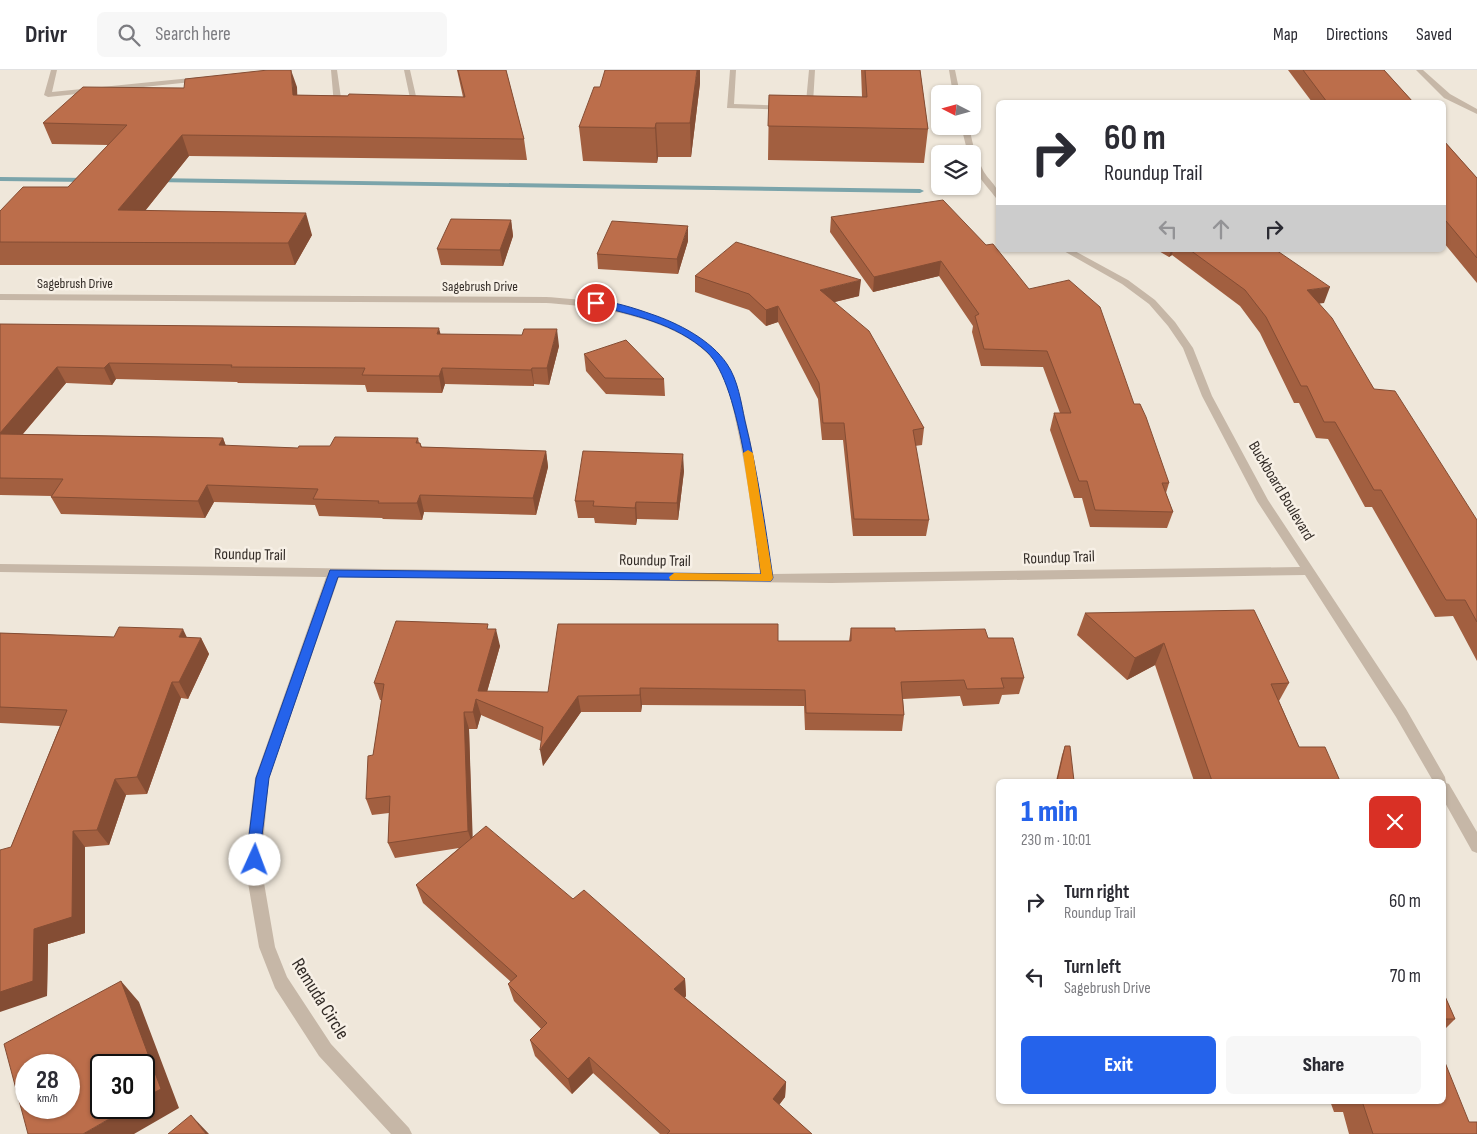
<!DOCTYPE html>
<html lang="en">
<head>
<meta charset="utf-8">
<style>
  :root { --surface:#fff; --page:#f7f7f7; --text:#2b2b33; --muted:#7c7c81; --line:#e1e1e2; --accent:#2563eb }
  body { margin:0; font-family:"Sofia Sans Condensed",sans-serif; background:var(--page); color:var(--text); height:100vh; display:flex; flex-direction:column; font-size:19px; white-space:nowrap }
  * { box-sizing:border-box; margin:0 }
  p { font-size:16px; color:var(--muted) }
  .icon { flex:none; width:28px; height:28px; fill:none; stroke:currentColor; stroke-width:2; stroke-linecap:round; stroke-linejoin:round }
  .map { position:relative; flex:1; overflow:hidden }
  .drawer { position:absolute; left:996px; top:709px; width:450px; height:325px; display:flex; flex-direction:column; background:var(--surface); border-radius:8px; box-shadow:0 1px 4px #0004 }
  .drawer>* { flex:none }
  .top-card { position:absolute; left:996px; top:30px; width:450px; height:152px; border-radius:8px; box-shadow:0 1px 4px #0004; background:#fff; color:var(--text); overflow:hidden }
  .needle { width:32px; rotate:276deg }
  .buttons { position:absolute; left:931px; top:15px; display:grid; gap:10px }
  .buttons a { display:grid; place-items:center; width:50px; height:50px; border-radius:8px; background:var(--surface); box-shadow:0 1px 4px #0004; font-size:25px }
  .speed { position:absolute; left:15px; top:984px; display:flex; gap:10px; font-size:25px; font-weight:700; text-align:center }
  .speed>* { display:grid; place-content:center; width:65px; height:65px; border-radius:50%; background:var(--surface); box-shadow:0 1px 4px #0004; line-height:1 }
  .speed small { font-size:12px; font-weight:400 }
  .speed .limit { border:2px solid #111; border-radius:8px; background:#fff; color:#111 }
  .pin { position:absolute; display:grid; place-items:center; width:42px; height:42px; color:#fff; margin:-21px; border:2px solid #fff; border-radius:50%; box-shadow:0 1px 5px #0007 }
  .me { position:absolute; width:55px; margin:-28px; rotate:2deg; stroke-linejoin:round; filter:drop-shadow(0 0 4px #0008) }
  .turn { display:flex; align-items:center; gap:18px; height:105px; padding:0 25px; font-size:22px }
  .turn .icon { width:65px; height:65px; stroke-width:2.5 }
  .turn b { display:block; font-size:35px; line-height:42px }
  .lanes { display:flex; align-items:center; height:48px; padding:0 25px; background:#0003; justify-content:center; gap:25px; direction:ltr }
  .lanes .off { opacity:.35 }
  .round { display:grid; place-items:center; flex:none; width:52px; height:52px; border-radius:8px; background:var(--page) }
  .overview { display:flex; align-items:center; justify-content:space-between; height:85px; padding:0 25px }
  h1 { font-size:30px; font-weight:800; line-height:38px; color:var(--accent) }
  .cta { display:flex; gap:10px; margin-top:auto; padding:10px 25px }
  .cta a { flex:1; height:58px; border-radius:8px; background:var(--accent); color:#fff; font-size:20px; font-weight:800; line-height:58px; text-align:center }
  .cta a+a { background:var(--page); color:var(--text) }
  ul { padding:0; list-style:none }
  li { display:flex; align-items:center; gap:15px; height:75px; padding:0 25px }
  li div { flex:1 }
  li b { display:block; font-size:19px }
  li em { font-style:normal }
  header { display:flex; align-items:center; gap:30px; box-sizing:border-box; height:70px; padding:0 25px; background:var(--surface); border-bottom:1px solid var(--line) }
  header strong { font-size:24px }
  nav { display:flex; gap:28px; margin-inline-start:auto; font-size:18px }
  .search { width:350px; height:45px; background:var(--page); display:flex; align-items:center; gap:12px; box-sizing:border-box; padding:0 18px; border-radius:8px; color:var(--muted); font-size:19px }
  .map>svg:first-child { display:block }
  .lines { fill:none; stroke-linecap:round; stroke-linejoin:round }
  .stream { fill:#7ba4aa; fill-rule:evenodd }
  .minor { fill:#c6b7a7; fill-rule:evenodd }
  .wall { fill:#a25f40 }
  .shaded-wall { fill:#844d34 }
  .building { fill:#bc6e4b; stroke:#844d34; fill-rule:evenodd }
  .route { fill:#2563eb; stroke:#184099 }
  .slow { fill:#f59e0b }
  .labels { text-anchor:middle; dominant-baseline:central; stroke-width:5; stroke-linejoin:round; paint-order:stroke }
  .far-street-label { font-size:14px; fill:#332c27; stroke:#f7f0e6 }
  .street-label { font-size:16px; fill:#332c27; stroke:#f7f0e6 }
  .near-street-label { font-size:19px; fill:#332c27; stroke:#f7f0e6 }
</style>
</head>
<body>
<header>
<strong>Drivr</strong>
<div class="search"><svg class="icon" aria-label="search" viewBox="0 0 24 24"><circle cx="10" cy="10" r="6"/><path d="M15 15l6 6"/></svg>Search here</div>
<nav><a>Map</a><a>Directions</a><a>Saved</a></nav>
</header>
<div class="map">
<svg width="1477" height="1064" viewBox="0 0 1477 1064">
  <rect width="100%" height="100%" fill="#efe7da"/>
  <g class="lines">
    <path class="stream" d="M0,107L90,108L94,110L90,112L0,111Z
      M150,108L920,119L924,121L920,123L153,112L149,110Z"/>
    <path class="minor" d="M51,0H57L52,22L201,7L204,9L201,11L48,27L44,25Z
      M331,0H337L342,35L338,37L334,35Z
      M404,0H410L418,35L411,33Z
      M730,0H736L734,34L794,36L806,32L809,0H815L813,33L795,40L727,38Z
      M949,0H955L960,24H953Z
      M1416,0H1423L1450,24L1477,39V44L1444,28Z
      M961,56H969C972,71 975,85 982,98C987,110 999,115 999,128H996C985,113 972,103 972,84H968Z
      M1062,180H1073L1128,210L1155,230L1175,252L1193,278L1212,326L1268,430L1406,639L1445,707L1446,713L1449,714L1477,762V783L1472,781L1444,731V711H1433L1396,647L1305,505L831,513L339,507L269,708L263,774V807L275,877L287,907L331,974L409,1058L412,1064H391L319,986L275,918L259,877L247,807V774L255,708L326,507L0,502V494L760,504C753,450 746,396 734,343C730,328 728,310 719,297C687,249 598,236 546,233L0,230V224L546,227C601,230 692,244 726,293C737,308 740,326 744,343C757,396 764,450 772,504L1300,497L1257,431L1202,326L1183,278L1168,256L1149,234L1122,214Z"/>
  </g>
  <path class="wall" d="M457,0H506L524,69L527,90L189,86L145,141L312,165L295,195H0V141L68,117L108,75L52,74L43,53L184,18L297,17V25L463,27Z
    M861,0H920L928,59L924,93L768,90L769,25L862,27Z
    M1288,0H1384L1413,32H1312Z
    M700,13L691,87H658L657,93L583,91L579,57L600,17Z
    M1444,71L1477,108V213L1444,173Z
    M831,147L986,175L1029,219L1134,334L1169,413L1166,423L1173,442L1167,458L1090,457L1082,428H1074L1050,360L1054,343H1060L1043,297L981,296L972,262L973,256L939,206L873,222L830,162Z
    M511,150L513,166L503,196L441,195L437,179Z
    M688,171L678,204L598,199L597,184Z
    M1157,180H1276L1324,233H1319L1374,319L1477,450V591L1453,546L1435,547L1372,437H1365L1328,369L1316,368L1299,333H1294L1260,263L1240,236L1172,185L1169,187Z
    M695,206L859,226L834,232L924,358L922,375L915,376L929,450L926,466H853L843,370H822L818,329L778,252L766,256L749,240L695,222Z
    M0,254L441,264L559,276L549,315L534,314V316L445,314L442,323L367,322L365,315L238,313L237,312L116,309L112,315L66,313L23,364L223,368L226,376L298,378L330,376L418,368L419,373H420L422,377L546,381L548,397L536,445L424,442L422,450L383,449L382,448L319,446L315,435L214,432L205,448L61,444L51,427L52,426L0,425Z
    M584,284L664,309L665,326L606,324L586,301Z
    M684,401L678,450L637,449L636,455L595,453L594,448H578L575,431Z
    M1085,543L1289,613L1279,631L1299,677L1340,711H1194L1155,595L1127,610L1077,565Z
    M851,558L988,568L1024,608L1019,624L1002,625L999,634L963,636L960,626L903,629L904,645L902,661L805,660L804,636L642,635L641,642H581L543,696L541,671L481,645L477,659H469L472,767L573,829L685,909L686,926L685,928L786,1012L785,1027L779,1035L812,1064H660L593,1003L572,1024L535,986L530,970L541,959L514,931L508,914L511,912L423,833L416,815L459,778L395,788L388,773L389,743L372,745L366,729L382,630H380L374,613L489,559L500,576L487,622H548L778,571H849Z
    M0,563L114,567L201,568L209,584L188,629L181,628L147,724L126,725L109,775L85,777V863L48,874L47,926L11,777L60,656L0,653Z
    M1065,676L1074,711H1056L1062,685Z
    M1444,924L1455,949L1444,960Z
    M1330,1031H1444L1469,1052L1477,1064H1349L1343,1042H1334Z"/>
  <path class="shaded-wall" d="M291,0L297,17L298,45L293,25Z
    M697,0H700V13L691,87L690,53Z
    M656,53L658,87L657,93L655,58Z
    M182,65L189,86L128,162L118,140Z
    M306,143L312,165L295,195L288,173Z
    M511,150L513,166L503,196L500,180Z
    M688,156V171L678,204L677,189Z
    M1171,180H1173L1172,185L1169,187Z
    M941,191L939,206L873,222L874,207Z
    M861,210L859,226L819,236L820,220Z
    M1330,217L1324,233L1300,236L1307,220Z
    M778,236V252L766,256V240Z
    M439,258L443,274L437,264Z
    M557,259L559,276L549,315L547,298Z
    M109,293L116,309L112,315L104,298Z
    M57,297L66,313L9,380L0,363Z
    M442,298L445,314L442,323L439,306Z
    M532,298L534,314V316L531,300Z
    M223,368L229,385L219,375Z
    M546,381L548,397L536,445L533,428Z
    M683,384L684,401L678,450L677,433Z
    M207,415L214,432L205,448L198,431Z
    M420,425L424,442L422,450L417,433Z
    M636,432L637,449L636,455L635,438Z
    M183,559L191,576L179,567Z
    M496,559L500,576L484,632L478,621Z
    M201,568L209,584L188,629L179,612Z
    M1164,573L1155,595L1127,610L1135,588Z
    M172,612L181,628L147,724L137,707Z
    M640,618L642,635L641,642L640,625Z
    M578,626L581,642L543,696L540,680Z
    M476,629L481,645L477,659L473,642Z
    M464,642L469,659L473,776L468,761Z
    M115,709L126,725L109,775L97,760Z
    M73,761L85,777V863L48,874L47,926L0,942V922L34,859Z
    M685,909L686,926L676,936L674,919Z
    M121,911L139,932L179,1038L134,1064H83L128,1038H144V1028Z
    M589,987L593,1003L572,1024L568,1009Z
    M786,1012L785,1027L772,1044L773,1029Z
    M191,1045L209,1064H206Z"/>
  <path class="building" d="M268,0H291L293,25L348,26L349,24L465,27L458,0H506L524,69L182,65L118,140L306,143L288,173L0,172V141L23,117H68L127,55L43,53L83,17L184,18L185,9Z
    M605,0H697L690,53H656L655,58L579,57L594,17H600Z
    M865,0H920L928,59L768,56L769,25L867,27Z
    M1303,0H1384L1413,32H1327Z
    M1444,71L1477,108V188L1446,151H1444Z
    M943,130L986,175L993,174L1029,219L1069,210L1100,237L1134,334H1140L1146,347L1169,413H1162L1173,442L1095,440L1087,411H1079L1054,343H1071L1047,281L984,279L975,246L979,244L941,191L874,207L831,147Z
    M451,149L511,150L500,180L437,179Z
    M612,151L688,156L677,189L597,184Z
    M736,172L861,210L820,220L869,261L924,358L913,360L929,450L854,449L844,353H823L819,313L778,236L766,240L749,224L695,206Z
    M1190,180H1276L1330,217L1307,220L1332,248L1374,319L1395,321L1477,450V552L1465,530H1446L1381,420H1374L1335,352H1324L1307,316H1301L1266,247L1245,220Z
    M0,254L439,258L437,264L522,265L524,259H557L547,298H532L531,300L442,298L439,306L362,305L365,298L231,297L232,295L109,293L104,298L57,297L0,363Z
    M626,270L664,309L605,308L584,284Z
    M0,364L223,368L219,375L298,378L299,376H330L335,367L418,368L416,373H420L421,377L546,381L533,428L420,425L417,433H378L379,431L313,429L318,419L207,415L198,431L51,427L63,409L0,408Z
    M583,381L683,384L677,433L636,432L635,438L593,436L594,431H575Z
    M1254,540L1289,613L1271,614L1299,677H1325L1340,711H1212L1164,573L1135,588L1085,543Z
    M396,551L488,554L487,559H496L478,621L548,622L558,554H778V571H851V558H895V561L985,559L988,568H1013L1024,608H1001L1004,618L967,619L964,610L901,612L904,645L806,643L805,620L640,618V625L578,626L540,680L543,657L476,629L473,642H464L468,761L388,773L390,726L366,729L368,686L373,685L384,614L374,613Z
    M119,557L183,559L179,567L201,568L179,612H172L137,707L115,709L97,760L73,761L72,847L34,859L33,911L0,922V780L11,777L67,640L0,637V563L114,567Z
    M1065,676H1070L1074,711H1057Z
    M486,756L573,829L584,820L685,909L674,919L786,1012L773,1029L812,1064H667L670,1061L589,987L568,1009L530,970L547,953L508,914L517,906L416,815Z
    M121,911L161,1019L144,1028V995H101V1038H128L83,1064H28L4,974ZM26,995H69V1038H26Z
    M1444,924L1455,949H1444Z
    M1444,990L1469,1052H1477V1064H1373L1362,1031H1444Z
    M191,1045L206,1064H168Z"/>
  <path class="route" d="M593,231C607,229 637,239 651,244C678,253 711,270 727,294C738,310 741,332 745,351C758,403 765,455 773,508L771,511L338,507L269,708L261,774L262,790L260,795L255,796L250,795L248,790V774L256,708L330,500L761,504C754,454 742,315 707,282C675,253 633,245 593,235Z"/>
  <path class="slow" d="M748,380L753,383L773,508L771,511L670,510L669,507L674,503L761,504L743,383Z"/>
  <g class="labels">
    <g class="far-street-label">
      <text x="75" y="213">Sagebrush Drive</text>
      <text x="480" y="216">Sagebrush Drive</text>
    </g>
    <g class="street-label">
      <text transform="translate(1281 421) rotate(59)">Buckboard Boulevard</text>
      <text transform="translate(250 485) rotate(1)">Roundup Trail</text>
      <text transform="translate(1059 488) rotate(-2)">Roundup Trail</text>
      <text transform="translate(655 491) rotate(1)">Roundup Trail</text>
    </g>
    <g class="near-street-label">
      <text transform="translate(320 929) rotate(58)">Remuda Circle</text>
    </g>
  </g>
</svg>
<div class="buttons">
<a><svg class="needle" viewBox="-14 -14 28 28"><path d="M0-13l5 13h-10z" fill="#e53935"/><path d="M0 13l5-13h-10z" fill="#7c7c81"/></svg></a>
<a><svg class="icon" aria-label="layers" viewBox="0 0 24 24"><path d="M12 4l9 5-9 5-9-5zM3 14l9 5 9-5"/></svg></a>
</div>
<div class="speed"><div>28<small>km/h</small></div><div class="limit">30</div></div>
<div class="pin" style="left:596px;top:233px;background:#d93025"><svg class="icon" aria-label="arrive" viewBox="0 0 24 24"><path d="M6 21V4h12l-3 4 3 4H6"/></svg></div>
<svg class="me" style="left:255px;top:790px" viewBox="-20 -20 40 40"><circle r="19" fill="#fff"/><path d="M0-13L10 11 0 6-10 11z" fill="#2563eb"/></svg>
<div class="top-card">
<div class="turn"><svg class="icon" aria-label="right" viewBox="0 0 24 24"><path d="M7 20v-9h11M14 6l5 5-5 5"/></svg><div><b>60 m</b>Roundup Trail</div></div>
<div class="lanes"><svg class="icon off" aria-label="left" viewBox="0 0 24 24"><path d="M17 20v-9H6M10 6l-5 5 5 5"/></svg><svg class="icon off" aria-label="ahead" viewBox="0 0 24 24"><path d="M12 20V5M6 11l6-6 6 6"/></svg><svg class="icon" aria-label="right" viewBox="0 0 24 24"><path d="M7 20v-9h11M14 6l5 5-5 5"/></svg></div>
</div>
<section class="drawer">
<div class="overview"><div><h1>1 min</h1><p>230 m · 10:01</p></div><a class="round" style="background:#d93025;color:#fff"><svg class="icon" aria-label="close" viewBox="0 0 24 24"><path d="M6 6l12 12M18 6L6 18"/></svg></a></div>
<ul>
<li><svg class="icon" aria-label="right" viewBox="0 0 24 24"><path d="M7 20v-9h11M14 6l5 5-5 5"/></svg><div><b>Turn right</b><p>Roundup Trail</p></div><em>60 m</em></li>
<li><svg class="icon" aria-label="left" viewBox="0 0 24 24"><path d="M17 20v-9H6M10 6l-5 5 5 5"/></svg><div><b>Turn left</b><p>Sagebrush Drive</p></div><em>70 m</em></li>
</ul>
<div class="cta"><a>Exit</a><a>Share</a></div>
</section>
</div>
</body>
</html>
